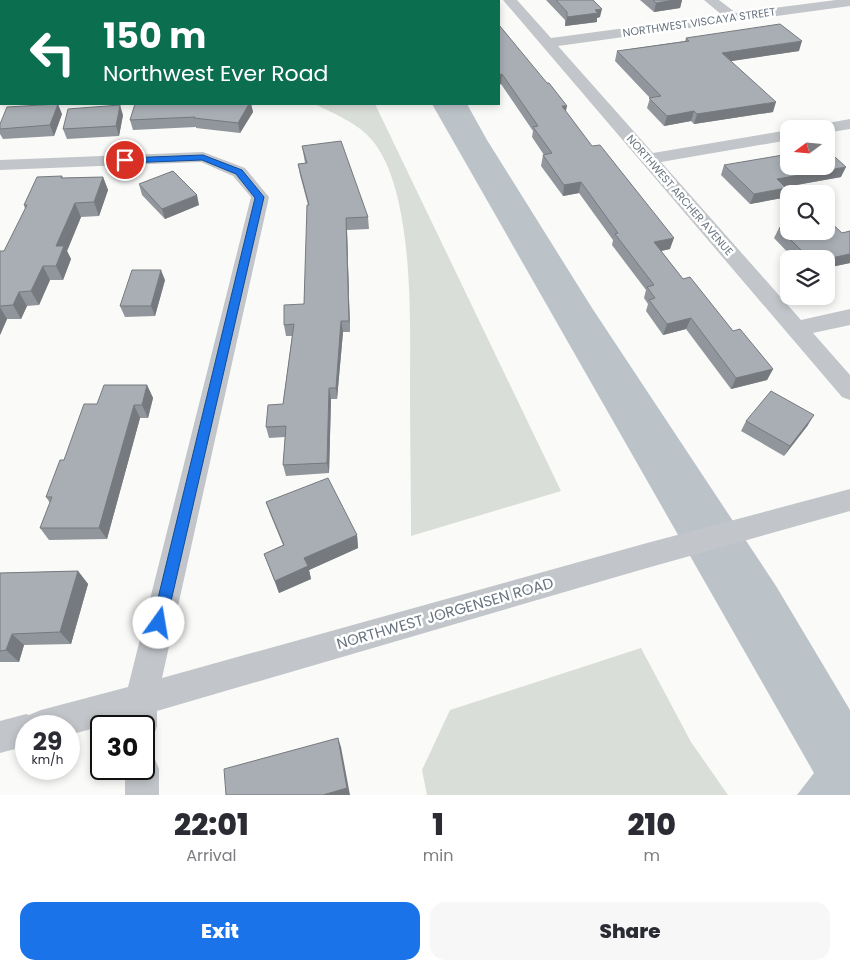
<!DOCTYPE html>
<html lang="en">
<head>
<meta charset="utf-8">
<style>
  :root { --surface:#fff; --page:#f7f7f7; --text:#2b2b33; --muted:#7c7c81; --accent:#1a73e8 }
  body { margin:0; font-family:Poppins,sans-serif; background:var(--page); color:var(--text); height:100vh; display:flex; flex-direction:column; font-size:19px; white-space:nowrap }
  * { box-sizing:border-box; margin:0 }
  p { font-size:16px; color:var(--muted) }
  .icon { flex:none; width:28px; height:28px; fill:none; stroke:currentColor; stroke-width:2; stroke-linecap:round; stroke-linejoin:round }
  .map { position:relative; height:795px; overflow:hidden }
  .drawer { display:flex; flex-direction:column; background:var(--surface); flex:1 }
  .drawer>* { flex:none }
  .banner { position:absolute; left:0px; top:0px; width:500px; height:105px; box-shadow:0 2px 8px #0003; background:#0b6e4f; color:#fff; overflow:hidden }
  .needle { width:32px; rotate:254deg }
  .fabs { position:absolute; left:780px; top:120px; display:grid; gap:10px }
  .fabs a { display:grid; place-items:center; width:55px; height:55px; border-radius:10px; background:var(--surface); box-shadow:0 2px 8px #0003; font-size:25px }
  .speed { position:absolute; left:15px; top:715px; display:flex; gap:10px; font-size:25px; font-weight:700; text-align:center }
  .speed>* { display:grid; place-content:center; width:65px; height:65px; border-radius:50%; background:var(--surface); box-shadow:0 2px 8px #0003; line-height:1 }
  .speed small { font-size:12px; font-weight:400 }
  .speed .limit { border:2px solid #111; border-radius:8px; background:#fff; color:#111 }
  .pin { position:absolute; display:grid; place-items:center; width:42px; height:42px; color:#fff; margin:-21px; border:2px solid #fff; border-radius:50%; box-shadow:0 1px 5px #0007 }
  .me { position:absolute; width:55px; margin:-28px; rotate:13deg; stroke-linejoin:round; filter:drop-shadow(0 0 4px #0008) }
  .turn { display:flex; align-items:center; gap:18px; height:105px; padding:0 20px; font-size:22px }
  .turn .icon { width:65px; height:65px; stroke-width:2.5 }
  .turn b { display:block; font-size:35px; line-height:42px }
  .eta { display:flex; justify-content:space-evenly; align-items:center; height:85px; text-align:center }
  .eta b { font-size:30px; font-weight:800; line-height:35px }
  .button { display:flex; gap:10px; margin-top:auto; padding:10px 20px }
  .button a { flex:1; height:58px; border-radius:15px; background:var(--accent); color:#fff; font-size:20px; font-weight:800; line-height:58px; text-align:center }
  .button a+a { background:var(--page); color:var(--text) }
  .map>svg:first-child { display:block }
  .green { fill:#daded8 }
  .water { fill:#bbc3c8 }
  .lines { fill:none; stroke-linecap:round; stroke-linejoin:round }
  .street { fill:#c2c5c9; fill-rule:evenodd }
  .wall { fill:#90969b }
  .shaded-wall { fill:#767a7e }
  .building { fill:#a8aeb4; stroke:#767a7e }
  .route { fill:#1a73e8; stroke:#114b97 }
  .labels { text-anchor:middle; dominant-baseline:central; stroke-width:5; stroke-linejoin:round; paint-order:stroke }
  .far-street-label { font-size:11px; fill:#68747f; stroke:#fff }
  .near-street-label { font-size:15px; fill:#68747f; stroke:#fff }
</style>
</head>
<body>
<div class="map">
<svg width="850" height="795" viewBox="0 0 850 795">
  <rect width="100%" height="100%" fill="#fafaf8"/>
  <path class="green" d="M315,104H375L561,491L411,536C411,487 410,437 410,388C410,323 415,192 372,140C358,123 334,114 315,104Z
    M641,648L691,742L728,795H427L422,770L450,710Z"/>
  <path class="water" d="M432,104H467L487,140L592,308L776,586L850,710V795H797L814,773Z"/>
  <g class="lines">
    <path class="street" d="M503,0H517L551,38L722,15L704,0H719L736,13L836,0H850V6L558,46L653,153L789,130V140L661,162L801,320L850,309V325L813,333L850,375V400L842,397Z
      M850,119V129L826,133V129H815L817,125Z
      M203,152L245,168L269,197L162,678L647,543L850,489V511L647,568L157,711V726L153,738L144,741V726H125V720L69,735V726H26V746L0,753V721L26,714L29,715L41,710L128,687L251,197L233,176L201,162L0,170V160Z
      M144,753L154,757L159,769V795H125V769H144Z"/>
  </g>
  <path class="wall" d="M546,0H593L600,17L597,18V22L565,26V20Z
    M640,0H682L680,8L654,12Z
    M499,25L670,249L661,251L683,279L733,331L773,369L767,380L731,389L686,329L663,335L646,311L648,304L644,298L646,290L612,245L613,240L579,193L563,196L541,166L543,155H544L532,137L533,131L501,84Z
    M686,38L799,51L730,61L773,112L694,124L691,121L664,126L647,108L650,98L615,61L617,51L685,41Z
    M135,104H251L253,112L240,133L196,128V127L133,130L130,120Z
    M62,114L54,136L3,139L0,134V124Z
    M123,115L119,136L67,139L63,129Z
    M302,146L368,217L369,229L347,230L350,332H343L337,399H331L329,473L286,476L283,465L285,437L269,438L266,427L283,404L292,336H286L284,325L304,304L308,205L300,175L298,164L305,163Z
    M724,165L841,177L786,187V188L782,198L750,204L721,175Z
    M62,176L63,178L103,177L108,190L99,216L81,217L67,251L71,259L63,280H50L39,305L27,306L21,319H7L0,335V251H4L25,209L24,205Z
    M139,184L199,205L165,219L142,195Z
    M779,228L842,233L850,231V263L826,268V259H794L774,238Z
    M165,280L155,316L125,317L120,306Z
    M147,385L153,398L148,418H140L107,539L49,540L40,528L50,503L46,497L64,460L97,404Z
    M746,421L808,425L784,456L741,431Z
    M266,502L357,535L358,548L309,570L311,579L279,593L264,554L283,545L271,516Z
    M78,571L88,584L71,644L24,645L19,662H0V573Z"/>
  <path class="shaded-wall" d="M671,0H682L680,8L654,12L656,3Z
    M602,9L600,17L597,18V22L565,26L567,17L595,10Z
    M802,41L799,51L719,63L722,53Z
    M502,74L501,84L499,85V75Z
    M776,102L773,112L694,124L697,114Z
    M58,104L62,114L54,136L50,125Z
    M249,104H251L253,112L240,133L238,123Z
    M120,105L123,115L119,136L116,126Z
    M562,106H567L565,116Z
    M694,111L691,121L664,126L667,116Z
    M846,167L841,177L773,189L777,179Z
    M103,177L108,190L99,216L94,202Z
    M581,182L579,193L563,196L564,185Z
    M786,188L782,198L750,204L754,194Z
    M197,195L199,205L165,219L162,209Z
    M75,203L81,217L67,251L71,259L63,280L56,266V246Z
    M346,218L347,230L350,332L349,321Z
    M674,238L670,249L651,253L654,242Z
    M850,254V263L826,268V259Z
    M43,266L50,280L39,305L31,291Z
    M161,270L165,280L155,316L151,306Z
    M19,292L27,306L21,319L13,305Z
    M0,307L7,319L0,335Z
    M691,318L686,329L663,335L667,324Z
    M341,321L343,332L337,399L336,388Z
    M773,369L767,380L731,389L736,378Z
    M147,385L153,398L148,418L142,405Z
    M329,388L331,399L329,473L327,463Z
    M134,405L140,418L107,539L99,528Z
    M814,415L808,425L784,456L790,446Z
    M357,535L358,548L309,570L311,579L279,593L275,581L304,558Z
    M78,571L88,584L71,644L60,632Z
    M12,634L24,645L19,662L6,650Z
    M338,738L341,747L350,795H323Z"/>
  <path class="building" d="M450,0H479L480,1H451Z
    M556,0H593L602,9L595,10L598,13L567,17V12Z
    M653,0H675L656,3Z
    M780,24L802,41L722,53L776,102L697,114L694,111L667,116L649,98L661,96L617,51L689,41L686,38Z
    M499,25L547,83H549L567,106H562L592,146L600,145L674,238L654,242L683,279L690,277L733,331L740,329L773,369L736,378L691,318L667,324L649,300L655,298L647,287L654,285L615,234L618,233L581,182L564,185L543,155L552,153L533,127L538,126L502,74L499,75Z
    M58,104L50,125L0,129V124L7,107Z
    M135,104H249L238,123L194,118L195,117L130,120Z
    M120,105L116,126L63,129L68,109Z
    M341,141L368,217L346,218L349,321H341L336,388H329L327,463L283,465L286,426L266,427L268,405L283,404L294,324L284,325V305L304,304L307,205H309L298,164L307,163L302,146Z
    M826,149L846,167L777,179L786,188L754,194L724,165L789,154V166H826Z
    M173,171L197,195L162,209L139,184Z
    M62,176L61,178L103,177L94,202L75,203L56,246H64L56,266H43L31,291L19,292L13,305L0,306V251H4L27,205H24L37,177Z
    M826,218L842,233L850,231V254L826,259H810L779,228L789,226V231H826Z
    M132,270H161L151,306H120Z
    M104,385H147L142,405H134L99,528H40L52,497H46L60,460H64L84,404H97Z
    M771,391L814,415L790,446L746,421Z
    M328,478L357,535L304,558L308,566L275,581L264,554L284,545L266,502Z
    M78,571L60,632L12,634L6,650L0,651V573Z
    M338,738L347,788L323,795H226L224,769Z"/>
  <path class="route" d="M203,155L242,170L264,197L166,623L164,627L159,629L154,627L152,623L255,198L236,174L202,160L125,163L121,160L125,158Z"/>
  <g class="labels">
    <g class="far-street-label">
      <text transform="translate(699 22) rotate(-8)">NORTHWEST VISCAYA STREET</text>
      <text transform="translate(680 195) rotate(49)">NORTHWEST ARCHER AVENUE</text>
    </g>
    <g class="near-street-label">
      <text transform="translate(445 613) rotate(-16)">NORTHWEST JORGENSEN ROAD</text>
    </g>
  </g>
</svg>
<div class="fabs">
<a><svg class="needle" viewBox="-14 -14 28 28"><path d="M0-13l5 13h-10z" fill="#e53935"/><path d="M0 13l5-13h-10z" fill="#7c7c81"/></svg></a>
<a><svg class="icon" aria-label="search" viewBox="0 0 24 24"><circle cx="10" cy="10" r="6"/><path d="M15 15l6 6"/></svg></a>
<a><svg class="icon" aria-label="layers" viewBox="0 0 24 24"><path d="M12 4l9 5-9 5-9-5zM3 14l9 5 9-5"/></svg></a>
</div>
<div class="speed"><div>29<small>km/h</small></div><div class="limit">30</div></div>
<div class="pin" style="left:125px;top:160px;background:#d93025"><svg class="icon" aria-label="arrive" viewBox="0 0 24 24"><path d="M6 21V4h12l-3 4 3 4H6"/></svg></div>
<svg class="me" style="left:159px;top:623px" viewBox="-20 -20 40 40"><circle r="19" fill="#fff"/><path d="M0-13L10 11 0 6-10 11z" fill="#1a73e8"/></svg>
<div class="banner">
<div class="turn"><svg class="icon" aria-label="left" viewBox="0 0 24 24"><path d="M17 20v-9H6M10 6l-5 5 5 5"/></svg><div><b>150 m</b>Northwest Ever Road</div></div>
</div>
</div>
<section class="drawer">
<div class="eta">
<div><b>22:01</b><p>Arrival</p></div>
<div><b>1</b><p>min</p></div>
<div><b>210</b><p>m</p></div>
</div>
<div class="button"><a>Exit</a><a>Share</a></div>
</section>
</body>
</html>
